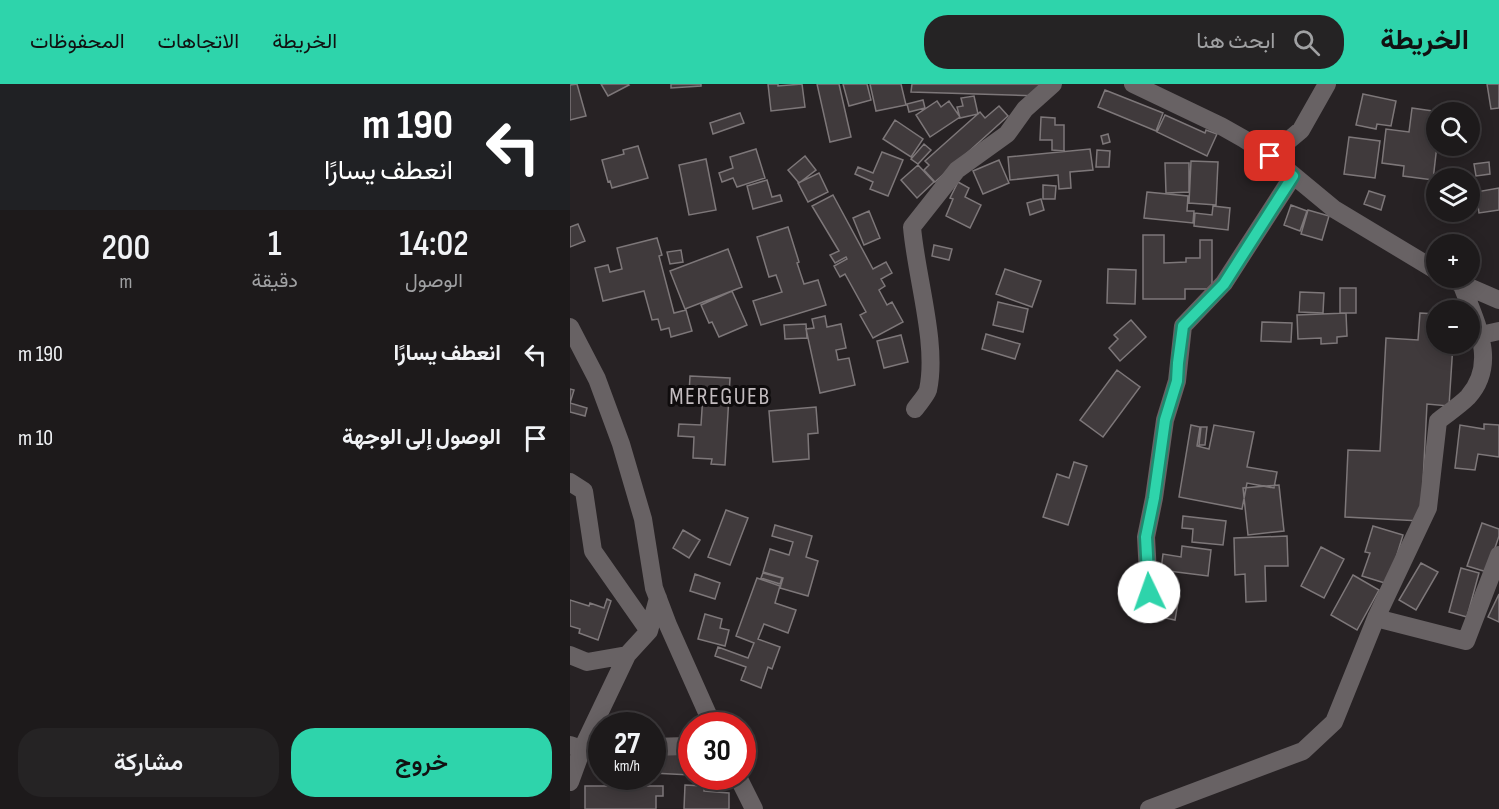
<!DOCTYPE html>
<html lang="ar">
<head>
<meta charset="utf-8">
<style>
  :root { --surface:#1d1a1b; --page:#252324; --text:#f1f3f6; --muted:#a0a1a3; --line:#3b383a; --accent:#2ed4ab }
  body { margin:0; font-family:"Sofia Sans Condensed",Vazirmatn,sans-serif; background:var(--page); color:var(--text); direction:rtl; height:100vh; display:flex; flex-direction:column; font-size:22px; white-space:nowrap }
  * { box-sizing:border-box; margin:0 }
  p { font-size:20px; color:var(--muted) }
  .icon { flex:none; width:33px; height:33px; fill:none; stroke:currentColor; stroke-width:2; stroke-linecap:round; stroke-linejoin:round }
  .map { position:relative; flex:1; overflow:hidden; direction:ltr }
  .side { display:flex; flex-direction:column; background:var(--surface); width:570px }
  .side>* { flex:none }
  .top-card { background:#202124; color:#fff; overflow:hidden }
  .buttons { position:absolute; left:856px; top:18px; display:grid; gap:12px }
  .buttons a { display:grid; place-items:center; width:54px; height:54px; border-radius:50%; background:var(--surface); box-shadow:0 3px 15px #0003,0 0 0 2px var(--line); font-size:30px }
  .speed { position:absolute; left:18px; top:628px; display:flex; gap:12px; font-size:30px; font-weight:700; text-align:center }
  .speed>* { display:grid; place-content:center; width:78px; height:78px; border-radius:50%; background:var(--surface); box-shadow:0 3px 15px #0003,0 0 0 2px var(--line); line-height:1 }
  .speed small { font-size:15px; font-weight:400 }
  .speed .limit { border:9px solid #d22; background:#fff; color:#111 }
  .pin { position:absolute; display:grid; place-items:center; width:51px; height:51px; color:#fff; margin:-26px; border-radius:12px; box-shadow:0 3px 9px #0006 }
  .me { position:absolute; width:66px; margin:-33px; rotate:357deg; stroke-linejoin:round; filter:drop-shadow(0 0 4px #0008) }
  .turn { display:flex; align-items:center; gap:21px; height:126px; padding:0 18px; font-size:27px }
  .turn .icon { width:78px; height:78px; stroke-width:2.5 }
  .turn b { display:block; font-size:42px; line-height:51px }
  .eta { display:flex; justify-content:space-evenly; align-items:center; height:102px; text-align:center }
  .eta b { font-size:36px; font-weight:600; line-height:42px }
  .cta { display:flex; gap:12px; margin-top:auto; padding:12px 18px }
  .cta a { flex:1; height:69px; border-radius:24px; background:var(--accent); color:#111; font-size:24px; font-weight:600; line-height:69px; text-align:center }
  .cta a+a { background:var(--page); color:var(--text) }
  ul { padding:0; list-style:none }
  li { display:flex; align-items:center; gap:18px; height:84px; padding:0 18px }
  li div { flex:1 }
  li b { display:block; font-size:22px }
  li em { font-style:normal }
  header { display:flex; align-items:center; gap:36px; box-sizing:border-box; height:84px; padding:0 30px; background:var(--accent); color:#111 }
  header strong { font-size:28px }
  nav { display:flex; gap:33px; margin-inline-start:auto; font-size:21px }
  .search { width:420px; height:54px; background:var(--page); display:flex; align-items:center; gap:15px; box-sizing:border-box; padding:0 21px; border-radius:24px; color:var(--muted); font-size:22px }
  main { display:flex; flex:1; min-height:0 }
  .map>svg:first-child { display:block }
  .building { fill:#403a3c; stroke:#7d7779; stroke-width:1.5 }
  .lines { fill:none; stroke-linecap:round; stroke-linejoin:round }
  .minor { stroke:#686264; stroke-width:18 }
  .route-casing { stroke:#1e8a6f; stroke-width:15 }
  .route { stroke:#2ed4ab; stroke-width:10 }
  .labels { text-anchor:middle; dominant-baseline:central; stroke-width:6; stroke-linejoin:round; paint-order:stroke }
  .quarter-label { font-size:24px; letter-spacing:1.5px; fill:#c3bcbf; stroke:#0f0c0d }
</style>
</head>
<body>
<header>
<strong>الخريطة</strong>
<div class="search"><svg class="icon" aria-label="search" viewBox="0 0 24 24"><circle cx="10" cy="10" r="6"/><path d="M15 15l6 6"/></svg>ابحث هنا</div>
<nav><a>الخريطة</a><a>الاتجاهات</a><a>المحفوظات</a></nav>
</header>
<main>
<div class="map">
<svg width="929" height="725" viewBox="0 0 929 725">
  <rect width="100%" height="100%" fill="#272224"/>
  <path class="building" d="M7,0L16,32L0,36V1Z
    M31,0H58L59,1L38,12Z
    M101,0H131V2L101,4Z
    M198,0H208V2L232,0L235,23L201,27Z
    M247,0H269L281,53L260,58Z
    M273,0H297L301,16L279,22Z
    M300,0H331L336,21L306,27Z
    M342,0H470V12L341,8Z
    M917,0H929V24L921,25Z
    M535,6L593,29L586,47L528,23Z
    M793,10L826,17L821,42L807,40L806,45L786,41Z
    M404,12L408,30L390,34L387,23L393,22L391,14Z
    M353,16L355,24L339,28L337,20Z
    M367,17L371,23L379,17L390,33L360,53L346,31Z
    M429,22L438,32L365,98L354,86L359,81L355,77L410,28L415,34Z
    M842,24L870,28H867V61L863,96L833,92L834,82L812,79L816,45L839,48Z
    M170,29L174,39L143,50L140,39Z
    M595,31L635,49L636,46L647,50L637,72L587,48Z
    M471,33L485,34V41H494V67L482,66V56H470Z
    M325,36L353,55L341,73L313,55Z
    M538,50L540,58L533,60L531,52Z
    M779,53L810,57L805,94L774,90Z
    M354,60L361,66L348,80L341,75Z
    M68,62L78,94L42,104L40,97L38,98L32,76L54,70L53,66Z
    M186,65L195,94L167,103L163,94L152,98L149,89L163,84L160,73Z
    M520,65L523,86L500,88L501,104L489,105L488,91L440,96L438,73Z
    M527,66L540,67L539,83H526Z
    M312,68L333,76L318,112L300,105L303,98L285,90L288,83L303,89Z
    M235,72L246,86L229,99L218,86Z
    M136,75L146,126L119,131L109,81Z
    M429,76L439,99L413,110L403,87Z
    M621,77L648,78L646,121L619,119Z
    M919,78L920,90L906,92L904,80Z
    M595,79H619V108L596,109Z
    M348,81L364,98L347,114L331,96Z
    M249,89L258,108L238,118L228,99Z
    M197,96L202,113L210,111L212,117L183,125L177,102Z
    M388,98L399,104L395,113L411,121L400,144L376,132L383,115L380,114Z
    M473,101L486,102L485,115H473Z
    M929,104V126L909,129L906,108Z
    M799,107L815,112L811,126L794,120Z
    M577,108L618,112L617,127H624L623,139L574,134Z
    M263,111L303,185L316,178L322,189L311,195L315,202L309,206L317,221L322,218L333,238L303,254L290,231L296,228L275,190L270,193L264,182L277,175L276,173L265,179L260,171L269,167L242,122Z
    M471,115L474,126L460,131L457,119Z
    M721,121L737,127L730,147L714,141Z
    M643,122L660,124L658,146L624,142L625,129L642,131Z
    M738,126L759,132L752,156L731,150Z
    M299,127L310,154L294,161L283,134Z
    M8,140L15,157L0,163V143Z
    M218,143L229,178L227,179L234,200L248,196L256,221L191,241L183,217L212,208L206,191L199,193L187,153Z
    M573,151H594V179L616,178V174H630V156H642V205H615V215H573Z
    M87,154L92,171L89,172L104,229L116,226L122,247L101,253L99,244L91,246L88,235L82,236L74,207L33,217L25,184L38,181L40,188L52,185L47,164Z
    M364,161L382,165L379,176L362,172Z
    M158,165L172,203L115,225L100,187Z
    M111,166L113,178L100,180L97,168Z
    M435,185L471,197L462,223L426,210Z
    M538,185L566,186L565,220L537,219Z
    M770,204H786V229H770Z
    M162,207L177,241L149,253L142,238L139,239L131,221Z
    M730,208L754,209L753,229L729,228Z
    M428,218L458,225L453,248L423,241Z
    M776,229L777,252L767,253V259L751,260V254L728,255L727,231Z
    M850,229L867,230V260H883L879,322L857,320L851,437L775,433L778,366L810,367L816,254L848,256Z
    M255,232L257,243L271,240L276,264L266,266L268,276L279,274L285,301L250,309L236,245L244,244L242,235Z
    M561,236L576,253L550,277L539,264L548,255L544,251Z
    M692,238L722,239L721,258L691,257Z
    M236,240L237,254L215,255L214,241Z
    M416,250L450,260L445,275L412,265Z
    M331,251L338,278L314,284L307,257Z
    M547,286L570,303L533,353L510,336Z
    M120,292L160,294L155,381L141,380L142,375L123,374L124,353L108,352L109,340L131,341L133,310H119Z
    M0,305L4,306L0,319L17,324L15,332L0,328Z
    M246,323L248,349L238,350L239,375L203,378L199,327Z
    M914,340L929,341V373L908,370L905,386L885,384L890,341L914,345Z
    M621,341L630,343L627,362L639,365L644,341L684,348L677,383L707,388L704,404L677,399L672,425L609,413Z
    M631,343H637L635,361H629Z
    M504,378L517,382L498,441L473,433L487,390L499,394Z
    M709,401L714,447L678,451L673,404Z
    M156,426L178,434L160,481L138,473Z
    M613,432L656,437L653,461L622,458L623,445L612,444Z
    M912,439L929,445V452L917,488L897,482Z
    M205,441L242,452L236,473L248,477L238,512L210,504L213,494L193,488L200,465L219,471L223,458L202,452Z
    M803,442L833,451L818,500L792,492L800,469L795,468Z
    M113,446L130,456L119,474L103,464Z
    M717,452L718,482H695L696,517L676,518L675,490L665,491L664,454Z
    M612,462L641,466L638,492L591,486L593,470L611,473Z
    M751,463L774,475L754,514L731,502Z
    M851,479L868,488L846,526L829,516Z
    M891,484L909,489L897,533L879,528Z
    M193,489L212,494L210,500L191,494Z
    M125,490L150,499L145,515L120,507Z
    M783,491L809,506L787,546L761,531Z
    M187,494L210,502L205,519L226,526L218,549L194,540L188,555L210,563L202,585L198,583L191,604L171,596L176,583L145,572L148,563L178,574L184,559L166,552Z
    M599,510L609,512L605,536L595,534Z
    M929,510V538L918,533Z
    M37,515L41,517L28,556L9,549L10,545L0,542V516L19,522L20,519L34,524Z
    M135,530L152,535L150,544L159,546L155,562L128,555Z
    M82,669L122,670L121,691L82,689Z
    M115,701L134,702V707L159,709V725H114Z
    M15,702H93V712H86V725H15Z"/>
  <g class="lines">
    <path class="minor" d="M563,0L651,42L674,55L700,72L764,125L867,187
      M700,72L731,46L757,0
      M878,194L929,216
      M0,243L27,295L51,360L73,435L84,504L98,541L143,642
      M911,251L929,247
      M345,325C349,319 356,312 358,306C368,260 346,192 342,143L387,86L437,50L455,25L483,0
      M0,398L14,407L23,467L79,547
      M579,508L576,453L584,414L595,336L607,297L613,242L654,199L723,92
      M806,534L896,557L929,471
      M0,571L17,578L57,571
      M0,661L12,665L32,664
      M82,663L116,662L122,668
      M168,693L184,725
      M0,698L12,665L57,571L79,547L88,514
      M579,725L733,667L764,638L806,534L858,424L868,337C878,329 889,322 898,313C929,279 905,237 891,199"/>
  </g>
  <g class="lines">
    <defs>
      <path id="route" d="M579,508L576,453L584,414L595,336L607,297L608,279L613,242L654,200L723,92L700,72"/>
    </defs>
    <use href="#route" class="route-casing"/>
    <use href="#route" class="route"/>
  </g>
  <g class="labels">
    <g class="quarter-label">
      <text x="150" y="312">MEREGUEB</text>
    </g>
  </g>
</svg>
<div class="buttons">
<a><svg class="icon" aria-label="search" viewBox="0 0 24 24"><circle cx="10" cy="10" r="6"/><path d="M15 15l6 6"/></svg></a>
<a><svg class="icon" aria-label="layers" viewBox="0 0 24 24"><path d="M12 4l9 5-9 5-9-5zM3 14l9 5 9-5"/></svg></a>
<a>+</a>
<a>−</a>
</div>
<div class="speed"><div>27<small>km/h</small></div><div class="limit">30</div></div>
<div class="pin" style="left:700px;top:72px;background:#d93025"><svg class="icon" aria-label="arrive" viewBox="0 0 24 24"><path d="M6 21V4h12l-3 4 3 4H6"/></svg></div>
<svg class="me" style="left:579px;top:508px" viewBox="-20 -20 40 40"><circle r="19" fill="#fff"/><path d="M0-13L10 11 0 6-10 11z" fill="#2ed4ab"/></svg>
</div>
<section class="side">
<div class="top-card">
<div class="turn"><svg class="icon" aria-label="left" viewBox="0 0 24 24"><path d="M17 20v-9H6M10 6l-5 5 5 5"/></svg><div><b>190 m</b>انعطف يسارًا</div></div>
</div>
<div class="eta">
<div><b>14:02</b><p>الوصول</p></div>
<div><b>1</b><p>دقيقة</p></div>
<div><b>200</b><p>m</p></div>
</div>
<ul>
<li><svg class="icon" aria-label="left" viewBox="0 0 24 24"><path d="M17 20v-9H6M10 6l-5 5 5 5"/></svg><div><b>انعطف يسارًا</b></div><em>190 m</em></li>
<li><svg class="icon" aria-label="arrive" viewBox="0 0 24 24"><path d="M6 21V4h12l-3 4 3 4H6"/></svg><div><b>الوصول إلى الوجهة</b></div><em>10 m</em></li>
</ul>
<div class="cta"><a>خروج</a><a>مشاركة</a></div>
</section>
</main>
</body>
</html>
